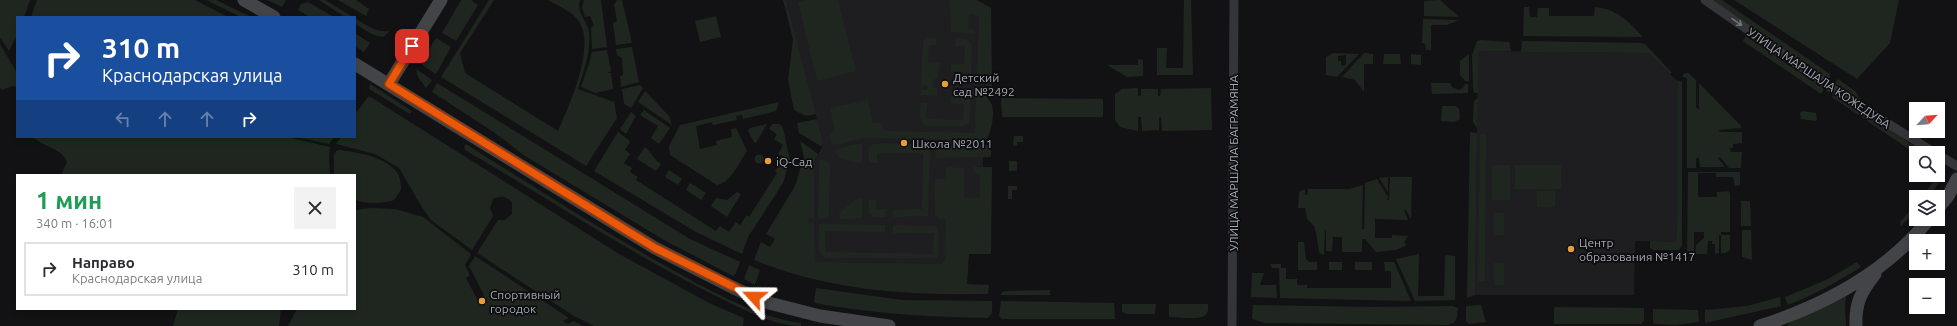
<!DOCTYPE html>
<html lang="ru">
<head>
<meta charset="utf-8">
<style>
  :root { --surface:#fff; --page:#f2f2f3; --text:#2b2b33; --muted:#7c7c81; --line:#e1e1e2 }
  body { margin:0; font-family:Ubuntu,sans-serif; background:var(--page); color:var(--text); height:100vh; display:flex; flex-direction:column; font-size:15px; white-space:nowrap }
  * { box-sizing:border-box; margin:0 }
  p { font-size:13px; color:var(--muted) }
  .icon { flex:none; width:22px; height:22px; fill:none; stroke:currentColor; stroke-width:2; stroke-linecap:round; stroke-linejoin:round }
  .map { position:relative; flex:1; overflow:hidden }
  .drawer { position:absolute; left:16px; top:174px; width:340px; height:136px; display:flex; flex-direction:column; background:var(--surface); border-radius:0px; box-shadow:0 2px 6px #0003 }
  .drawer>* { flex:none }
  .hud { position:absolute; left:16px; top:16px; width:340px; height:122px; border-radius:0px; box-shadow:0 2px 6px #0003; background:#1a4fa0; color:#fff; overflow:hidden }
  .needle { width:26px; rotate:64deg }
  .controls { position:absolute; left:1909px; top:102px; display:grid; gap:8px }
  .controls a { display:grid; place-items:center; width:36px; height:36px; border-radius:0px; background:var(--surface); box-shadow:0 2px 6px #0003; font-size:20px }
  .pin { position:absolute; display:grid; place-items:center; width:34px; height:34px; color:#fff; margin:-17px; border-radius:8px; box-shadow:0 2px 6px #0006 }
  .me { position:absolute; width:44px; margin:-22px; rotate:294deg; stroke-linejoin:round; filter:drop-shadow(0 0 3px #0008) }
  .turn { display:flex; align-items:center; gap:14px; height:84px; padding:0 20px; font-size:18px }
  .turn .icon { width:52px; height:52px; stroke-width:2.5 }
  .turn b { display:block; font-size:28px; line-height:34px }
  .lanes { display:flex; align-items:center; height:38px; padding:0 20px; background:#0003; justify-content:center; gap:20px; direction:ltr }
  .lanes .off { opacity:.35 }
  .round { display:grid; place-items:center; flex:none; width:42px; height:42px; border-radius:0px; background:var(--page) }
  .headline { display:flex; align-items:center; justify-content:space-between; height:68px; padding:0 20px }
  h1 { font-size:24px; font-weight:700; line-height:30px; color:#1e9e55 }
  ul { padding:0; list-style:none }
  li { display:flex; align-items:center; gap:12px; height:54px; margin:0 8px 6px; padding:0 12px; border:2px solid var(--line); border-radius:0px }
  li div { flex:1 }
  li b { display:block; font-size:15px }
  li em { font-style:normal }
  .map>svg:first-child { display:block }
  .built { fill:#1e1e21 }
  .green { fill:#1f261f; fill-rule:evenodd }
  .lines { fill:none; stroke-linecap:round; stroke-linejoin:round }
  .street { stroke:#333538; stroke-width:9 }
  .secondary { stroke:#424448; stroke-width:13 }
  .oneway { stroke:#71757c }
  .route-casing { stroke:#983908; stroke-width:10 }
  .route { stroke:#ea580c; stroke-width:7 }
  .poi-dot { fill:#e69f38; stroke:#0d0d0f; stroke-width:1.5 }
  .labels { text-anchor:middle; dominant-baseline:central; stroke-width:3.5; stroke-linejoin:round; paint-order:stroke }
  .poi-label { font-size:12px; fill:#a4aab3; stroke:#0d0d0f; text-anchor:start }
  .street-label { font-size:12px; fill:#a4aab3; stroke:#0d0d0f }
</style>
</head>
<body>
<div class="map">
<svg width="1957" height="326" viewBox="0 0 1957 326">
  <rect width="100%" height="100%" fill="#121214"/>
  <path class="built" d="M786,0H962L986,21L982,210L952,285L802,267L779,223L823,146V142Z
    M1478,51L1649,53L1678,82V203L1676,242L1635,241L1634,295H1475Z"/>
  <path class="green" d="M0,0H30L24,17H17V35L9,51L0,37Z
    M37,0H195L228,17H31Z
    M206,0H216L251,17H241Z
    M267,0H286L282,7Z
    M319,0H325L353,17H345Z
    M338,0H356L369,9L366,16Z
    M461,0H471L478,5L456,41L442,33Z
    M489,0H494L460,53L465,73L558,131C569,106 595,49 580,23C574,12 558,6 548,0H580C576,13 587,20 589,32C591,53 584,69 578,89L614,102L617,118L586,166L441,77Z
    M584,0H601L607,47L592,49L591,28L594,25L590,16L585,17L582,8Z
    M617,0H622L632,43L616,45L613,23L617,21L614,5Z
    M783,0H786L816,114L806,116L794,110L788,80L793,39Z
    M806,0H838L856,71L817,81L798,2Z
    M950,0H977L991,8L992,87L985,85V80H977L979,18L974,14H969L968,29L975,30V34L951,32Z
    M1184,0H1191L1193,75H1157V48H1167L1166,68H1183Z
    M1440,0L1459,17L1424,16V1Z
    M1711,0H1722L1830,74V78L1827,80Z
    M1734,0H1899L1890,43L1857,79Z
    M308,2L334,17H310L298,10L301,4Z
    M1524,7H1529L1530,17H1537L1538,8H1549V16H1594L1595,7C1617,9 1628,21 1643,37L1523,36Z
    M716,16L721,37L700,42L695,21Z
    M355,18C366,25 376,33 390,31L383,37L374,35L355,24Z
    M1423,19L1460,20L1447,25H1431V50H1426L1425,44L1422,43Z
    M355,33L370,43L364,52L355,46Z
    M1746,36L1824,89L1821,94L1743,41Z
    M436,38L451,47L436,74L422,65V60Z
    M928,38H936V45H929L928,62L940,63L937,79H934L933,88H937V96L921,95V90H928V86L921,85L923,41Z
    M956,38L966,39L972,45L971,73L951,71V64H964L965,46H955Z
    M1481,40L1509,42L1511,51H1478V93H1475L1473,90L1472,55L1477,41Z
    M1522,41L1641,43L1645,44L1672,73L1670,74L1649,53L1521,52Z
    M0,44L17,73V87L12,86L2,90L0,88Z
    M632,47L639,82L621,87L620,76L623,75L622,58L617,55L616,49Z
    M607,50L611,71L607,73H611L613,89L595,93L581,87L590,61L592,52Z
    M1333,53L1359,54L1337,77L1326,75V57ZM1346,55V65L1342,66L1341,61H1338V56Z
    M1364,53L1373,54V64H1364V92L1355,80L1342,77Z
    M1384,54H1400L1401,64H1383Z
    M1411,54L1421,55V65L1411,64Z
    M1469,54V81H1465L1460,75V61Z
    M1138,59L1143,60V76L1127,77L1107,65H1138Z
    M416,69L432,80L426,88L418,77Z
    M1688,73L1696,80V107L1699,110V83L1741,126V128L1719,130L1720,132H1742V143L1733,144V148H1730L1731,152H1742L1741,168H1729L1720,157L1718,158L1725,167H1700L1699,158H1696V168H1687V78L1683,77V74Z
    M1838,79L1855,91L1863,103L1835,83Z
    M1677,80L1682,82V245L1679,250H1654L1650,248V241L1676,242L1678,203V82Z
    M437,83L690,239L740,262L736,273L733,276L664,240L568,182L525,156L495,133L432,92Z
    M1431,83H1450L1452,87L1459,90L1463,88L1465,84H1468V93L1432,94Z
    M370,84L412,111L410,114L369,89Z
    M640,85L643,88L631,108L624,104L622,89Z
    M1138,88V96L1141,95V89H1158V96H1160L1161,89L1211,88L1212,130L1162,131L1161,117H1159V130L1142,131L1141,117H1138V131L1120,127L1115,120V94L1122,89Z
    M645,91L669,116L672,125L638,102Z
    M1835,92L1924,153L1916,154L1832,97Z
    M954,93H971L969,123L963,126H926C918,121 920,111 921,103H927L926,119L963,120L964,104L951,103V97H953Z
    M976,93L986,94C987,99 990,100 992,105C995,115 991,132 986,140L864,138L832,146L829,134L835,131L830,108L868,100L873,123H882L884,131L975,133Z
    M369,96L619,254L711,304L744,318L743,326H594L574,316L477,253L498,220H505L512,214V203C507,196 501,195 493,199L490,208L493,216L472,250L431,220L423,209L399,168L375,154L336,144L341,137H355V114Z
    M1001,98L1103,99V117H1002Z
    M1478,98L1477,128L1473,122L1474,101Z
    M779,102L776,111L743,119L742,115L736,116L737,120L713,125L712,122L696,126L700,149L717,145L716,141L732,137L731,129L736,128L747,151C739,162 732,182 717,185L670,155L669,146L680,125Z
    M1442,106H1456L1459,109L1460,119L1454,122L1441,121Z
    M644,110L670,128L659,144L651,138L658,126L640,115Z
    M1802,111L1816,113L1817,120L1815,121L1801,119L1800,113Z
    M631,112L636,116L626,134L620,129Z
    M817,119L823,142L822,147L799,133L797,123Z
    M767,124L756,143L754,142L748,131L750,128Z
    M772,124H780L783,128L790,160L783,183L748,237L742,254L696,232L594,171L618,132L629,140L630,142L625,150L630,154L624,163L632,168L630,172L638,177L636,180L716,231L720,226L729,232L736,222L740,225L747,215L749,217L777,173L775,171L784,158L778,154L783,145L774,139L777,134L769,129Z
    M1470,132L1477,133L1475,295L1467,298Z
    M1480,134H1486L1485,281H1478Z
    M1014,136H1023V142H1017V145L1013,146Z
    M33,137H287L330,147L329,157L330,175H61L67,162C62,148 43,147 33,137Z
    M296,137H334L329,144Z
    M800,141L818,154L814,162V218H808L809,222L814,223L815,262L942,264L945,258L946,219H940L935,214V179L945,178L946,169L948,167L964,168V198H980V174L974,173L973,167H992L991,254H969L967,284L989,285L988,294C907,295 831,291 754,260L761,242L770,247L775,239L766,234L795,186L804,157Z
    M862,143V163C853,162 839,160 834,151L850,145Z
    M884,143L928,145L930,148L928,216L893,217V210L922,209L923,153H877V163H869V148L872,144Z
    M466,144C531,185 595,226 662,264C705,288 753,316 801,323V326C772,326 741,308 716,296C629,253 549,199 465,150L464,147Z
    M936,145H991V157L936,158Z
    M645,147C652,153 653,159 661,164L656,171L637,159Z
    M340,150C357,152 384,157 396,171C400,176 401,183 401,190L394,200C384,204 365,204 355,200V175H334V155L336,151Z
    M754.5 159a4.5 4.5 0 1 1 9 0a4.5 4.5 0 1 1-9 0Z
    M821,159L830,163L829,213L828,218L819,219L818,215L819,162Z
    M1009,161H1017V171H1009Z
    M1492,165H1510V200H1492Z
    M1515,165H1561V189H1515Z
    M669,170L682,179L678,185L665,177Z
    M1688,172H1740V185L1735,186L1733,177H1716V173H1698V197H1717V192L1729,191L1730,194V232H1721V235H1730V250L1726,253H1721V236L1719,235V253L1715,254V244H1712V241H1708L1707,254H1695L1696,245L1704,238V232H1694V254H1687Z
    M1388,177V192L1379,178Z
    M1390,177H1412L1411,219L1405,209L1404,210L1408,220L1375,219V238H1392V235L1408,236L1404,243L1407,245L1396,250L1376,252L1365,239H1362V252H1342V237H1333L1332,251H1326V231L1325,230L1324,255L1321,254L1319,252L1316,232L1314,226L1307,219L1305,208H1298L1299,192L1305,189V195H1307L1308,189H1349L1363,185L1362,229H1364L1365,183L1377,179L1388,197L1387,200H1389Z
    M1933,182L1939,183L1928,197H1922Z
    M690,183L706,193L701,200L686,190Z
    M1008,186H1017V190H1012V199H1008Z
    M1537,191H1555V207H1537Z
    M737,192L741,194L727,217L711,206L716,198L727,200Z
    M862,198V218L840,219L839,213L856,199Z
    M869,200H876V209H886L885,217H873L869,213Z
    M1741,201H1750L1751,226H1741Z
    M1916,204V211L1901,226L1900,222Z
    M370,208L395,209L423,217L471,254L465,265L470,276L466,278L477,299L484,295L469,266L475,256L569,318L563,321L568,324L574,321L583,326H288L297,309H355V210Z
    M1494,212L1504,213V235L1494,236Z
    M819,224L885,225V232L825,231V252L933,254L934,233H893V225L933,226L938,228V258H824L818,250Z
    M1742,230H1751L1752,260L1742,257Z
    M1298,242H1304L1306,259L1309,262H1317V270H1298Z
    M1419,254L1418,296H1444L1445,255L1455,256V300L1415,301L1396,259Z
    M1329,262H1342V270H1329Z
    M1355,262H1372V270H1355Z
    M1384,262H1394L1411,301L1280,298L1279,268H1272L1270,264H1281V268H1286V279H1297V285H1307V288H1391V271H1385Z
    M1857,262L1861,267C1837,282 1814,295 1788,305L1785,297L1826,280Z
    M1494,263H1504V285H1494Z
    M749,265L760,270L755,285L744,279Z
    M1252,273H1264L1260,285H1276L1277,298L1251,297Z
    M816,288L902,300L992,301V313L988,318C930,317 873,314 815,303L814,301Z
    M1050,290V295H1001L1002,292L1007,291Z
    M1846,295L1845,307L1846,326H1788L1789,323Z
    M1780,297L1781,306L1705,323V310L1747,306Z
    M1001,301L1114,303L1115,319H1002L999,316Z
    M1122,304H1156L1155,314H1128L1122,312Z
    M1169,304H1208C1208,309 1209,313 1204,316C1199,320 1176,317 1169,317Z
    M1253,305L1373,307L1453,306L1458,308C1457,317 1458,323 1447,325L1265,323L1252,319Z
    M1481,305L1486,322L1468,324L1466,321V306Z
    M1554,307L1644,308V321L1641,324H1554Z
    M178,309H281L279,326H173Z
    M1653,309L1698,310L1699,322L1675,325L1655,324L1653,322Z"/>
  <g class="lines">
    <path class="street" d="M1705,0L1833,89L1935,153
      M1938,155L1957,166
      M1232,326L1234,0"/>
    <path class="secondary" d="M244,0L274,17
      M355,64L655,248L734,288L765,302L820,316L889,326
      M389,84L441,0
      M1938,208L1948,196L1957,179
      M1760,326C1825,305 1886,273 1929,219
      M1856,326C1855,303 1861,292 1875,274"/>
  </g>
  <defs><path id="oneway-shaft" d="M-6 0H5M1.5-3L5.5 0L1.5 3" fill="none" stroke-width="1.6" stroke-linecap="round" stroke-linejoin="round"/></defs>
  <use class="oneway" href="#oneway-shaft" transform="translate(1737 22) rotate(35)"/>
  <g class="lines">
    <defs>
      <path id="route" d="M412,46L389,84L655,248L754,297"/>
    </defs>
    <use href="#route" class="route-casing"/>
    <use href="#route" class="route"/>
  </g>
  <g class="poi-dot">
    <circle cx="945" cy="84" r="4"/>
    <circle cx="904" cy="143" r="4"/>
    <circle cx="768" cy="161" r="4"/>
    <circle cx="1571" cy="249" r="4"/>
    <circle cx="482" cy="301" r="4"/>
  </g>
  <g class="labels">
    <g class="poi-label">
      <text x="953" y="77">Детский<tspan x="953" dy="14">сад №2492</tspan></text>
      <text x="912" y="143">Школа №2011</text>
      <text x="776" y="161">iQ-Сад</text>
      <text x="1579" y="242">Центр<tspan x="1579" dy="14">образования №1417</tspan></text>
      <text x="490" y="294">Спортивный<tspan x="490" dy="14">городок</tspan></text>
    </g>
    <g class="street-label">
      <text transform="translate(1819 78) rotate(34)">УЛИЦА МАРШАЛА КОЖЕДУБА</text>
      <text transform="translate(1233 163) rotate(-90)">УЛИЦА МАРШАЛА БАГРАМЯНА</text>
    </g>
  </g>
</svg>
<div class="controls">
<a><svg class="needle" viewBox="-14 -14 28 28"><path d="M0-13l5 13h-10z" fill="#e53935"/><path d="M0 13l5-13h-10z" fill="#7c7c81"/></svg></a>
<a><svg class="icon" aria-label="search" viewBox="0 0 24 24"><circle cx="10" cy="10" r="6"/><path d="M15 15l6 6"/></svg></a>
<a><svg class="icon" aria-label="layers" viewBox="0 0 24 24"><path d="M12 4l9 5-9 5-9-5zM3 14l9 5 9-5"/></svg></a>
<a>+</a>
<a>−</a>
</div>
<div class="pin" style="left:412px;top:46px;background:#d93025"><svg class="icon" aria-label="arrive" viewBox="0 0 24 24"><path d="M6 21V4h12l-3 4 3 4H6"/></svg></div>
<svg class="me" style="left:754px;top:297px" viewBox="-20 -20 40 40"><path d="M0-17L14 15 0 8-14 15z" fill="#ea580c" stroke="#fff" stroke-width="4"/></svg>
<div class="hud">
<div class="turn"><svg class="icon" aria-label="right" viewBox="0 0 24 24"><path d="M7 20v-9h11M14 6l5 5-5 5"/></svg><div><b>310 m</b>Краснодарская улица</div></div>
<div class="lanes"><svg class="icon off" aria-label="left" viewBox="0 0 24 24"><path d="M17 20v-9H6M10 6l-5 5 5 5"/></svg><svg class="icon off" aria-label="ahead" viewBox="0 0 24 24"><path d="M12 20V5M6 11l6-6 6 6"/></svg><svg class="icon off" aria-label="ahead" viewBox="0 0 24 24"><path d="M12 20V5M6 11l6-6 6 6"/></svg><svg class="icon" aria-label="right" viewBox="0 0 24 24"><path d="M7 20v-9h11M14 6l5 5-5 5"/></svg></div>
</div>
<section class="drawer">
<div class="headline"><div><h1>1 мин</h1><p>340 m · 16:01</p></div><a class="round"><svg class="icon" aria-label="close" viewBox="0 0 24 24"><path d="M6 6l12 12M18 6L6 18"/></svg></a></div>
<ul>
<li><svg class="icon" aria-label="right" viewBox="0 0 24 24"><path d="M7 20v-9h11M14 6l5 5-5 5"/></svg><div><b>Направо</b><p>Краснодарская улица</p></div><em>310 m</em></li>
</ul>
</section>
</div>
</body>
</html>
